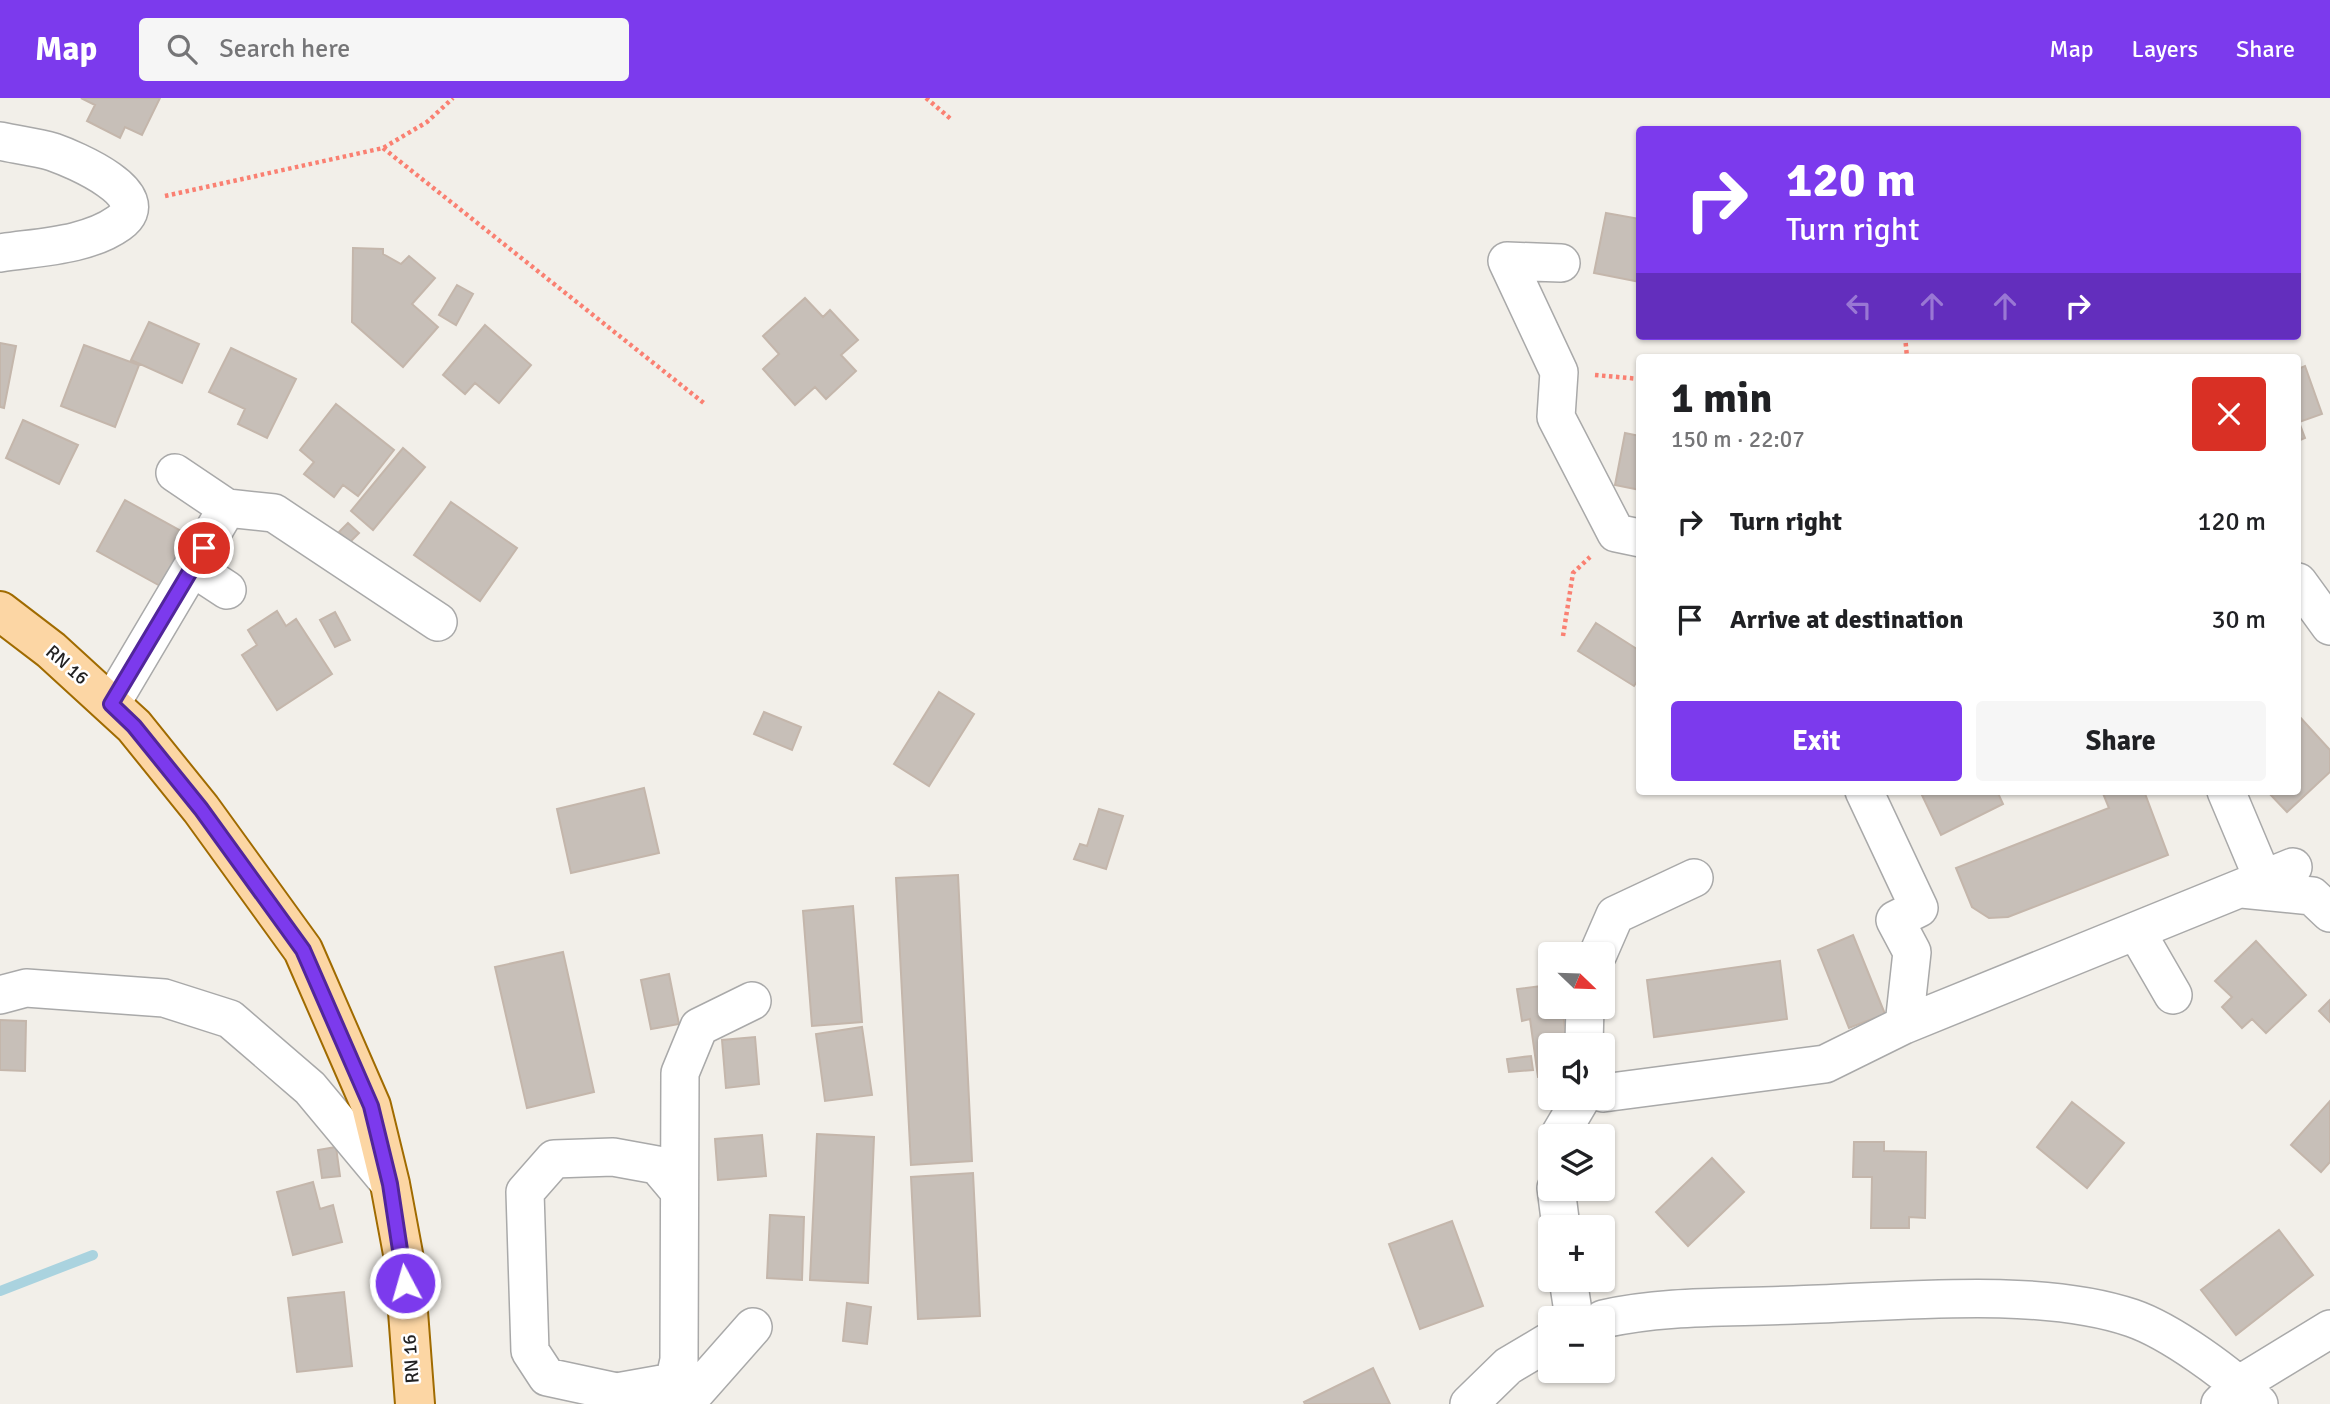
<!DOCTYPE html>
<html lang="en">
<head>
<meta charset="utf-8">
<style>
  :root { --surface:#fff; --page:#f6f6f6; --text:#202124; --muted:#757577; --accent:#7c3aed }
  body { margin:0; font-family:Signika,sans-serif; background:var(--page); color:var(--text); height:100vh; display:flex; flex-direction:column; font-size:26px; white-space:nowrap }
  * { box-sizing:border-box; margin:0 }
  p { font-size:23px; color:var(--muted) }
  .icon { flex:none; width:38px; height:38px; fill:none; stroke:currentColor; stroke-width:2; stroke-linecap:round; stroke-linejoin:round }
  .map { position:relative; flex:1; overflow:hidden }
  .sheet { position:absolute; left:1636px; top:256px; width:665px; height:441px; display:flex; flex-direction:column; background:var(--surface); border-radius:7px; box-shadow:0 2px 5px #0004 }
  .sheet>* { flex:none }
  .hud { position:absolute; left:1636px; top:28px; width:665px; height:214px; border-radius:7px; box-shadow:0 2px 5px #0004; background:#7c3aed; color:#fff; overflow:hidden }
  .needle { width:46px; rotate:113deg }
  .controls { position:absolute; left:1538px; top:844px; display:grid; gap:14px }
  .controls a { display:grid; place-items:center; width:77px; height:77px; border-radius:7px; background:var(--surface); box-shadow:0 2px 5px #0004; font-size:35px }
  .pin { position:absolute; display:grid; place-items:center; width:60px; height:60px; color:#fff; margin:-30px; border:4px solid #fff; border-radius:50%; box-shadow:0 2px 7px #0007 }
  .me { position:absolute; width:77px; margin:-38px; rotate:354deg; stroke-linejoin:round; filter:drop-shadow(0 0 5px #0008) }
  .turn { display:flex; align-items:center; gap:24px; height:147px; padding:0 35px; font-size:32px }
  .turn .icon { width:91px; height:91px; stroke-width:2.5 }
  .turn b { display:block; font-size:49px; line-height:60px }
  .lanes { display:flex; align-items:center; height:66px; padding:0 35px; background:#0003; justify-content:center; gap:35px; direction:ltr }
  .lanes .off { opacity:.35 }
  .round { display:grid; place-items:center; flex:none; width:74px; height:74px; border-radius:7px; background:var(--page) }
  .overview { display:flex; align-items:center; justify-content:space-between; height:119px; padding:0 35px }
  h1 { font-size:42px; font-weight:800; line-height:52px }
  .cta { display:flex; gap:14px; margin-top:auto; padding:14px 35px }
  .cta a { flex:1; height:80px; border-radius:7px; background:var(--accent); color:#fff; font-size:28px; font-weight:800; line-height:80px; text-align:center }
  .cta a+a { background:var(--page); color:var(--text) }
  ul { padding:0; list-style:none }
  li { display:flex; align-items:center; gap:21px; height:98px; padding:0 35px }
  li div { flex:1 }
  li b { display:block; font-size:26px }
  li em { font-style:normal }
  header { display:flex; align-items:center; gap:42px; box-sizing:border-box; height:98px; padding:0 35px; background:var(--accent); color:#fff }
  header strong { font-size:33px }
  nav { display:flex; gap:38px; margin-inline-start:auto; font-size:24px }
  .search { width:490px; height:63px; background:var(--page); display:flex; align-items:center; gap:18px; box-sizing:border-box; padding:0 24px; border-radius:7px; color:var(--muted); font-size:26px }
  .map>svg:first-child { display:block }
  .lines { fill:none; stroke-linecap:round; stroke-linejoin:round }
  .stream { stroke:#aad3df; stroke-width:10 }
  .building { fill:#c7bfb8; stroke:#c4b6ab; stroke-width:2 }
  .minor-casing { stroke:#a9a9a9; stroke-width:40 }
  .major-casing { stroke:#a06b00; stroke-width:42 }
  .path { stroke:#fa8072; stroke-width:4.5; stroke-dasharray:3.5 3.5; stroke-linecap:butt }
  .minor { stroke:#fff; stroke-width:37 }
  .major { stroke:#fcd6a4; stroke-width:38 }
  .route-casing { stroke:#51269a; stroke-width:18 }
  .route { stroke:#7c3aed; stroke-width:12 }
  .labels { text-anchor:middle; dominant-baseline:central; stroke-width:5; stroke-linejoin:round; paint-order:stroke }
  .street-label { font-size:19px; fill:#222; stroke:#fff }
</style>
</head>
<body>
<header>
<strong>Map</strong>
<div class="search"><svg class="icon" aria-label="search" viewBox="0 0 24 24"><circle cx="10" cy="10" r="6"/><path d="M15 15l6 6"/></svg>Search here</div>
<nav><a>Map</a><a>Layers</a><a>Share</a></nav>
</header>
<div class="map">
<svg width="2330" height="1306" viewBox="0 0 2330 1306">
  <rect width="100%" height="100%" fill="#f2efe9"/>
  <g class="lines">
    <path class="stream" d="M0,1193L93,1157"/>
  </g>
  <path class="building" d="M81,0H160L142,37L125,29L120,40L87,23L95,7Z
    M1606,115L1640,121V184L1594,175Z
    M353,150L383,151V156L401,166L409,158L435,180L412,206L438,229L403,269L352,224Z
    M457,187L473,196L456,227L439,217Z
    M805,200L823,219L830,212L858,242L841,257L856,273L826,301L815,289L795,307L763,271L779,256L763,238Z
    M149,224L199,246L182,285L131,262Z
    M485,227L531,267L499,305L475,285L465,296L443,277Z
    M0,245L16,248L4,310L0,309Z
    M84,247L139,267L115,329L61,308Z
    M231,250L296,281L267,340L238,326L245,311L209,294Z
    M2305,268L2322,316L2299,324L2305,340L2298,343V271Z
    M336,306L394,352L358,398L343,387L334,399L304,376L314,364L300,352Z
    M23,322L78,347L59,386L6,360Z
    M1625,335L1640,338V392L1615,387Z
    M403,350L425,369L373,432L351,413Z
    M125,402L190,438L162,489L97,453Z
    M451,404L517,450L480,503L414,457Z
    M348,425L359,435L350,444L339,434Z
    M277,513L286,528L296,521L332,576L277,612L242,557L257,547L248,532Z
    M335,514L350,542L335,549L320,522Z
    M1596,525L1640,553V579L1634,588L1578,553Z
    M939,594L974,616L929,688L894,666Z
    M764,614L801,629L792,652L754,636Z
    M2298,617L2330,652V674L2287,714L2267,693H2298Z
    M644,690L659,755L571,775L557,711Z
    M1920,693H1997L2003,706L1941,737Z
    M2102,693H2144L2168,757L2008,819L1989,820L1972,809L1956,770L2109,710Z
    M1099,711L1123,718L1106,771L1074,761L1080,746L1087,748Z
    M958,777L972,1063L911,1067L896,780Z
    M853,808L862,924L812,928L803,813Z
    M1853,837L1885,916L1849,930L1818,852Z
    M2256,843L2306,897L2266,935L2252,921L2242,930L2222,909L2232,899L2215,883Z
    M563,854L594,994L527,1010L495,869Z
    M1780,863L1787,921L1654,939L1647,882Z
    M669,876L679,926L651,931L641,882Z
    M1550,887V908H1562L1567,947H1550V978L1538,979L1530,921L1522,923L1517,891Z
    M2330,902V924L2319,913Z
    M0,922L26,923L25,973L0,972Z
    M862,929L872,997L825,1003L816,936Z
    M755,939L759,986L726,990L722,942Z
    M1531,958L1533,972L1509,974L1507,961Z
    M2330,1003V1064L2321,1074L2291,1047Z
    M2072,1004L2124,1045L2087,1090L2037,1049Z
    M817,1036L874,1039L868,1185L810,1182Z
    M762,1037L766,1078L718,1082L715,1041Z
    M1854,1044H1884V1053L1926,1054L1925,1120L1909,1119V1130H1871L1872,1079H1853Z
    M336,1049L340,1078L322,1080L318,1052Z
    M1712,1060L1744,1094L1688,1148L1656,1114Z
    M973,1075L980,1218L918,1221L911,1079Z
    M313,1084L320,1111L333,1107L342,1144L293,1157L277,1094Z
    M770,1117L804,1119L802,1182L767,1180Z
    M1452,1123L1483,1208L1420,1231L1389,1146Z
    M2279,1132L2313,1177L2236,1237L2201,1192Z
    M344,1194L352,1268L297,1274L288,1200Z
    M847,1205L871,1209L867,1246L843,1243Z
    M1373,1270L1390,1306H1305L1304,1304Z"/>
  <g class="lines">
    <defs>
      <path id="minor" d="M0,43C17,47 36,49 53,54C73,61 159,97 119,125C87,148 38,149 0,155
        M1561,165L1507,163L1559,274L1556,319L1616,435L1640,440
        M175,375L227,410
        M192,469L227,492
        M2298,484L2330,528
        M111,606L227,410L274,415L438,524
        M1864,693L1919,810L1895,822L1912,854L1904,927
        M2226,693L2263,781
        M2242,791L2312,798L2330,815
        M2136,833L2173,897
        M1598,856L1615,817L1694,780
        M0,897L26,890L164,900L230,921L310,990L390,1086
        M1584,947L1585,908
        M1603,995L1825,966L1904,927L2293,769
        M1559,1038L1582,999
        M1556,1090L1561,1129
        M1568,1181L1574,1220
        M1603,1221C1666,1207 1729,1210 1794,1207C1894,1204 2038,1188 2132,1220C2170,1233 2231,1277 2259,1306
        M673,1284L617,1294L547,1279L530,1253L525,1094L554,1061L613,1059L657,1067L679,1093
        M669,1306L679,1262L680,975L699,929L752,903
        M685,1306L753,1229
        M1469,1306L1508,1268L1550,1243
        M2220,1306L2240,1286L2330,1231"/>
      <path id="major" d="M0,513L51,552L134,628L201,711L303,852L371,1008L390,1086L404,1161L415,1306"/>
    </defs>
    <use href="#minor" class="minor-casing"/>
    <use href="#major" class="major-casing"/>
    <path class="path" d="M926,0L952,22
      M383,50L705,306
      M165,98L383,50L427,24L453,0
      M1905,238L1907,259
      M1595,277L1640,281
      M1563,538L1573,475L1590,459"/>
    <use href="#minor" class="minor"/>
    <use href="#major" class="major"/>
  </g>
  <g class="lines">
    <defs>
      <path id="route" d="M204,450L111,606L134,628L201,711L303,852L371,1008L390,1086L405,1185"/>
    </defs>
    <use href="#route" class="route-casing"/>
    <use href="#route" class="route"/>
  </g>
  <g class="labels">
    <g class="street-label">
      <text transform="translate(67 567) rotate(41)">RN 16</text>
      <text transform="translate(411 1261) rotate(-94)">RN 16</text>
    </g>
  </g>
</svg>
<div class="controls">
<a><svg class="needle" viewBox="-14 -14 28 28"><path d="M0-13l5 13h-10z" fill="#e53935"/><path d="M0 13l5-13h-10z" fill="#757577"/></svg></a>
<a><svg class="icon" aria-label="sound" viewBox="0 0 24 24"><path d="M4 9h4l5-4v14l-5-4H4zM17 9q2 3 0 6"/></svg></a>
<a><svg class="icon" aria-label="layers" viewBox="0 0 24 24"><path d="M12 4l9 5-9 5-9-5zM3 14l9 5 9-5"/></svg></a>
<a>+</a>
<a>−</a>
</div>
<div class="pin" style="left:204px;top:450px;background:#d93025"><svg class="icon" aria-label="arrive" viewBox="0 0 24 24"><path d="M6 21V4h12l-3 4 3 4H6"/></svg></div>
<svg class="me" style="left:405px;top:1185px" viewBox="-20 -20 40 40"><circle r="17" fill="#7c3aed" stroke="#fff" stroke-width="3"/><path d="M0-11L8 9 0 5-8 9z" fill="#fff"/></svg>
<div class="hud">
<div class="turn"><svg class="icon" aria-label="right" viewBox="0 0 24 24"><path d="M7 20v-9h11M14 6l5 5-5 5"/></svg><div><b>120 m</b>Turn right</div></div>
<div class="lanes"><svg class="icon off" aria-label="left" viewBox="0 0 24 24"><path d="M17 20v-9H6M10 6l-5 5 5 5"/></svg><svg class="icon off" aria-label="ahead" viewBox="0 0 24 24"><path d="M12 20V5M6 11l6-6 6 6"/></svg><svg class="icon off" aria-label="ahead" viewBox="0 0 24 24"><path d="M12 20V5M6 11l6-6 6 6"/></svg><svg class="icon" aria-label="right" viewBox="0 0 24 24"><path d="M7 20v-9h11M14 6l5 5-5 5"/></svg></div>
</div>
<section class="sheet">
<div class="overview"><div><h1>1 min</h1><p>150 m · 22:07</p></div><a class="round" style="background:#d93025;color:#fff"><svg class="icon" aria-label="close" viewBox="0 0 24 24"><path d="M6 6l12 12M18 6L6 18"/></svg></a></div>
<ul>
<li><svg class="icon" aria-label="right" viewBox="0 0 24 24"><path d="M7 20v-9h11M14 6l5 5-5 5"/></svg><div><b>Turn right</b></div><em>120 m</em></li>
<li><svg class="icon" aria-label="arrive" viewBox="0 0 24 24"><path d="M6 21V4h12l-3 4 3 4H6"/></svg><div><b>Arrive at destination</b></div><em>30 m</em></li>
</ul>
<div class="cta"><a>Exit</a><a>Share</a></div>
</section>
</div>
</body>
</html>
